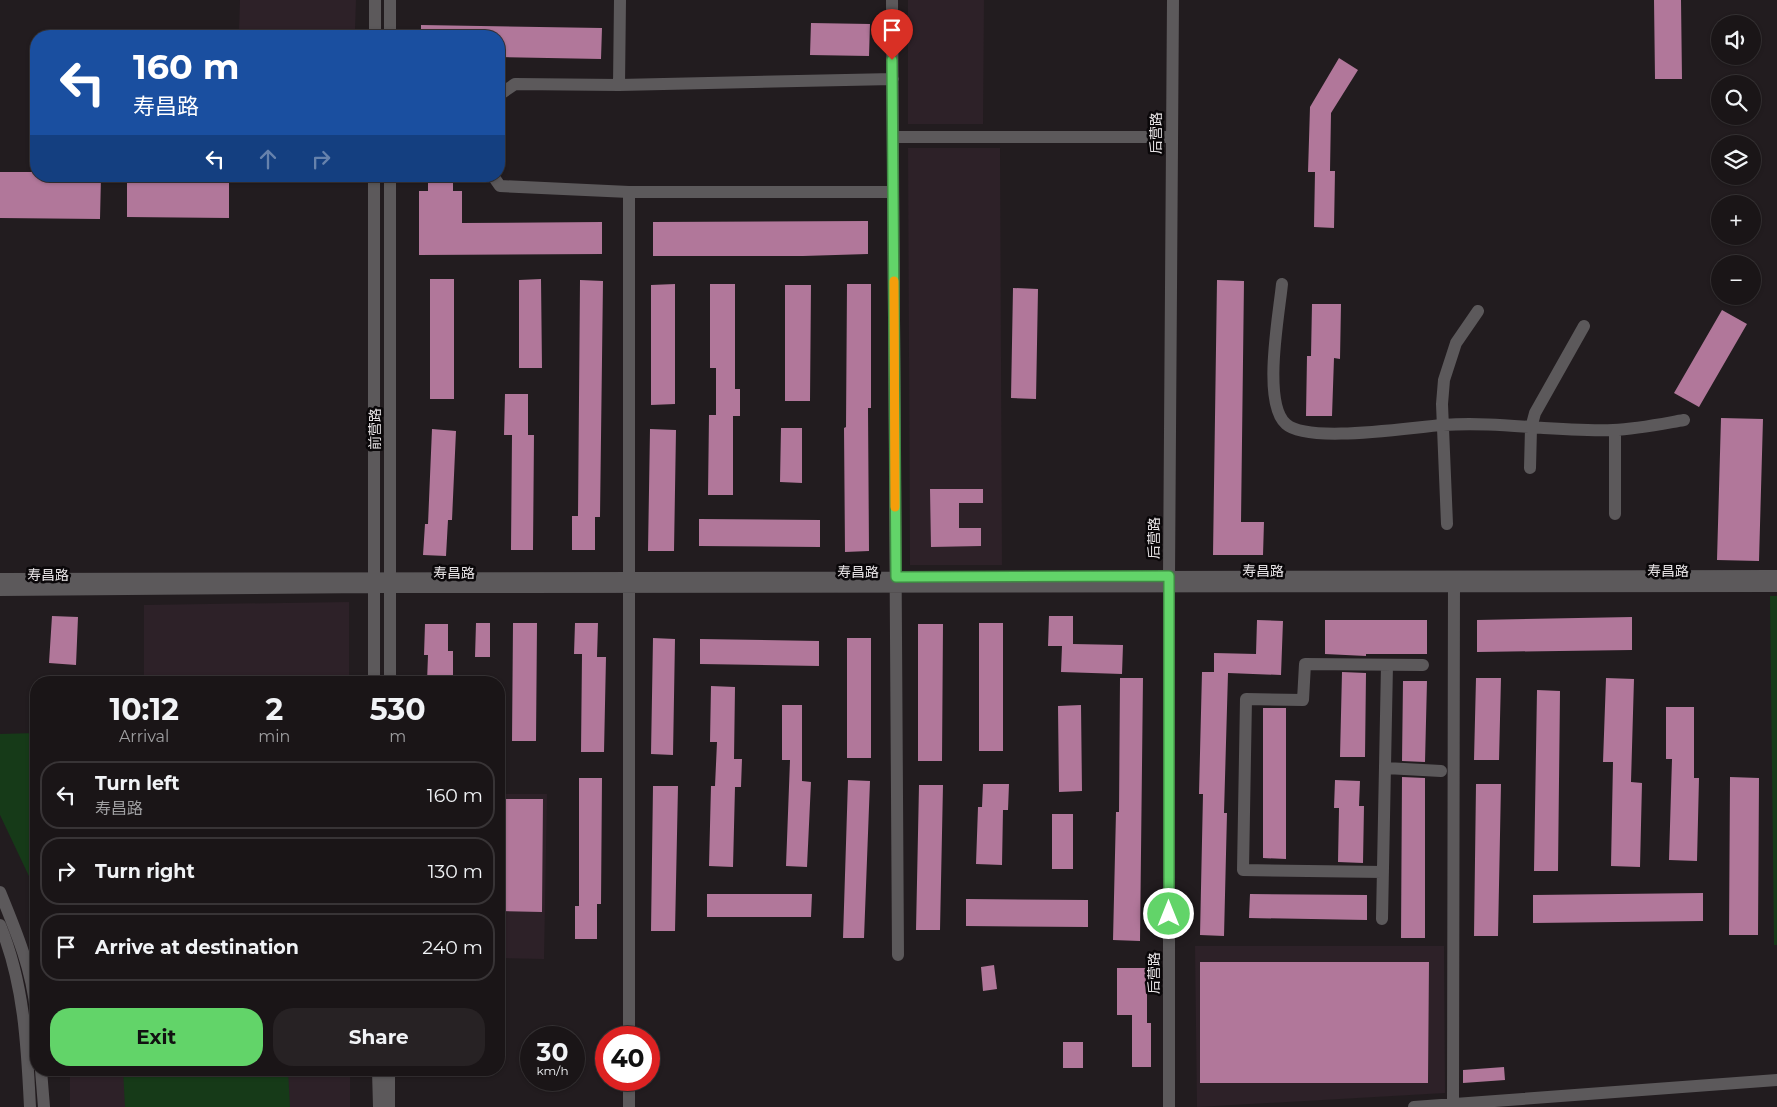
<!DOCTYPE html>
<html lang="en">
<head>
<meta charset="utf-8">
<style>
  :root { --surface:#1a1517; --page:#272224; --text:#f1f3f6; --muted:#9f9fa1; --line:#383436; --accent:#62d469 }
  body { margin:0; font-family:Montserrat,"Noto Sans SC",sans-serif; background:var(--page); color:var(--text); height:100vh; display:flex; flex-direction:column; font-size:19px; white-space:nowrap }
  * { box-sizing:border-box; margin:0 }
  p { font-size:16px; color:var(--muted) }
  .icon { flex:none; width:28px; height:28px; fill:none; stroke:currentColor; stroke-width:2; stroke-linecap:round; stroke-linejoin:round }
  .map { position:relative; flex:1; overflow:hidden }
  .details { position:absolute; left:30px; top:676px; width:475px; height:400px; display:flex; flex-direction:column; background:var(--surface); border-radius:20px; box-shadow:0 1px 4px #0004,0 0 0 1px var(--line) }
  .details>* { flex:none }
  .top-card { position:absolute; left:30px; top:30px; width:475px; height:152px; border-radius:20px; box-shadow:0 1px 4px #0004,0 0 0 1px var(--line); background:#1a4fa0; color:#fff; overflow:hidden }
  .tools { position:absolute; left:1711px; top:15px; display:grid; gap:10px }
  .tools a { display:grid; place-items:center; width:50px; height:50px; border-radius:50%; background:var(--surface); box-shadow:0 1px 4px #0004,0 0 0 1px var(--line); font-size:25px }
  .speed { position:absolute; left:520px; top:1026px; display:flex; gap:10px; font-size:25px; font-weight:700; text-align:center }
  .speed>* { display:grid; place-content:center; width:65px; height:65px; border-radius:50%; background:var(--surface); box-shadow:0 1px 4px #0004,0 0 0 1px var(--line); line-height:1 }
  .speed small { font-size:12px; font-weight:400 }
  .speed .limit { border:8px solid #d22; background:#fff; color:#111 }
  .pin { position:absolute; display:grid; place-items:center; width:42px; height:42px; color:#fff; margin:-51px -21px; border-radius:50% 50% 50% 0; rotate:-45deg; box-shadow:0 0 5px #0007 }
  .pin .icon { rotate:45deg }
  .me { position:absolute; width:55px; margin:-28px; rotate:0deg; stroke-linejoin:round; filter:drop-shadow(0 0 4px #0008) }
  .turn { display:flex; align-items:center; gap:18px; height:105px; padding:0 20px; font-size:22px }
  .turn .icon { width:65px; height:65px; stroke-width:2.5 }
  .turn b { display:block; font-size:35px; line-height:42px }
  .lanes { display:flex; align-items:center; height:48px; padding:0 20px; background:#0003; justify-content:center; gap:25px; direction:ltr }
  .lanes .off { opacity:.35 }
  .eta { display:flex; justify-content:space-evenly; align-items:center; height:85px; text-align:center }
  .eta b { font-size:30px; font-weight:700; line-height:35px }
  .primary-button { display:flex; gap:10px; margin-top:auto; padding:10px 20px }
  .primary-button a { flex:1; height:58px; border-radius:20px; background:var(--accent); color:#111; font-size:20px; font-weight:700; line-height:58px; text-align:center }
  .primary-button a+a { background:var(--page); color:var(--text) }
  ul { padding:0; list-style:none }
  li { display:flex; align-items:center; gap:15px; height:68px; margin:0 10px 8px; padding:0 10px; border:2px solid var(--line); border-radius:20px }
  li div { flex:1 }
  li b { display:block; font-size:19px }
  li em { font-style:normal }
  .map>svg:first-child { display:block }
  .built { fill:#2d2128 }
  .green { fill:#163a18 }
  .building { fill:#b1779a }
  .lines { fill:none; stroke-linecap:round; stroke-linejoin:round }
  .minor { stroke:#5c595b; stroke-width:12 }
  .route-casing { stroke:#408a44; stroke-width:12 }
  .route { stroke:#62d469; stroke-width:9 }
  .slow { stroke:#f59e0b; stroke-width:9 }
  .labels { text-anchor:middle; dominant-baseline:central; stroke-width:5; stroke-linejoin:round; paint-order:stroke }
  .street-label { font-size:14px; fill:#e5e1e3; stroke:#0a0709 }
</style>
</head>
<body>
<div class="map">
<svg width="1777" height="1107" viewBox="0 0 1777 1107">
  <rect width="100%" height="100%" fill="#221c1f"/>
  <path class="built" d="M240,0H356L355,31H239Z
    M908,0H984L983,124H908Z
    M908,148H1000L1002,565H910Z
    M349,602V682H144V605Z
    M499,794H547L544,959L499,958Z
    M1195,946H1444L1445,1093L1197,1107Z
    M70,1070H350V1107H70Z"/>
  <path class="green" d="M1770,596H1777V945H1774Z
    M36,733V891L0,815V734Z
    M123,1070H288L290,1107H125Z"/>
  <path class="building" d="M1654,0H1681L1682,79H1655Z
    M811,23L870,24L869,56L810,55Z
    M421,25L602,28L601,59L499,57V36H421Z
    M1339,58L1358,70L1331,113L1330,171H1335L1334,228L1314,227L1315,172H1308L1310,107Z
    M0,172H36V176H101L100,219L0,218Z
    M127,176H229V218L127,217Z
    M428,176H453V191H462V223L602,222V254L419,255V191H428Z
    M868,221V254L803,256H653V222Z
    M430,279H454V399H430Z
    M541,279L542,368H519V280Z
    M580,280L603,281L600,517H595V550H572V516H578Z
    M1217,280L1244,281L1241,522H1264L1263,555H1213Z
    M675,284V404L651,405V285Z
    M710,284H735V389H740V416H733V495H708L709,415H716V368H710Z
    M847,284H871V408H868L869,551L845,552L844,428L846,427Z
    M785,285H811L810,401H785Z
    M1013,288L1038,289L1036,399L1011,398Z
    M1312,304H1341L1340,359L1334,358L1332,416H1306L1307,356H1311Z
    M1722,310L1747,324L1699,407L1674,393Z
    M505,394H528V435H534L533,550H511L512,435H504Z
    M1721,418L1763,419L1759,561L1717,560Z
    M781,428H802V483L780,482Z
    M432,429L456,431L452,520H448L446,556L423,555L425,524H428Z
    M650,429L676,430L674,551H648Z
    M930,489H983V503H959V528H981V546L931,547Z
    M699,519L820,520V547L699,546Z
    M52,616L78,617L76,665L49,663Z
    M1049,616H1073V644L1123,645L1122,674L1061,672L1062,646H1048Z
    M1632,617V650L1477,652V620Z
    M1257,620L1283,621L1281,675L1228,673L1224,813H1227L1224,936L1200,935L1203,794H1199L1202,672H1214V653L1256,654Z
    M1325,620H1427V654H1366V656L1325,654Z
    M476,623H490V657H475Z
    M513,623H537L536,741H512Z
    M575,623H598L597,657H606L604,752H581L582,654H574Z
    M979,623H1003V751H979Z
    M425,624H448V651H453V682H427L428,655H424Z
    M918,624H943L942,761H918Z
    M653,638L675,639L673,755L651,754Z
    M847,638H871V758H847Z
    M700,639L819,641V666L700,664Z
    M1342,672L1366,673L1365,757H1340Z
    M1120,678H1143L1140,941L1113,940L1116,812H1119Z
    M1476,678H1501L1499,760H1474Z
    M1606,678L1634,679L1631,782L1642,783L1640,867L1611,866L1613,762H1603Z
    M1403,681H1427L1425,762L1402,761Z
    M711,686L735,687L734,759H742L741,787H735L733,867L709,866L711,786H715L717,742H710Z
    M1537,690L1560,691L1558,871H1534Z
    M782,705H802V781L811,782L807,867L786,866L790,760H782Z
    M1081,705L1082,791L1059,792L1058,706Z
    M1666,707H1694V778H1699L1697,861L1669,860L1672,759H1666Z
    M1263,708H1286V859L1263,858Z
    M1402,777L1425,778V938H1401Z
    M1730,777L1759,778L1758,935H1729Z
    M579,778H602L601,904H597V939H575V906H579Z
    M848,780L870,781L864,938H843Z
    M1335,780L1360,781L1359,806H1364L1363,863L1338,862L1339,808H1334Z
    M983,784H1009L1008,810H1003L1002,865L976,864L978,807H982Z
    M1476,784H1501L1498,936H1474Z
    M919,785H943L940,930H916Z
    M653,786H678L675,931H651Z
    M499,799H543L542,912L499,911Z
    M1052,814H1073V869H1052Z
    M1703,893V921L1533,923V895Z
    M707,894H812L811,917H707Z
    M1250,894L1367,895V920L1249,918Z
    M966,899L1088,900V927L966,926Z
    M1200,962H1429L1428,1083H1200Z
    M994,965L997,989L983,991L981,967Z
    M1117,968H1147V1023H1151V1067H1132V1015H1117Z
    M1063,1042H1083V1068H1063Z
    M1504,1067L1505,1080L1463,1083V1070Z"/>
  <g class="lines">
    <path class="minor" d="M390,0V36
      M892,0L898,955
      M375,36V0
      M619,85L620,0
      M499,95L515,84L619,85L893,79
      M893,137H1171
      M493,176L500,186L629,192H893
      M1282,284C1279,315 1262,403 1286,424C1308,444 1411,427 1443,425C1499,421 1556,432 1613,430C1637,429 1661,424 1684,420
      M1615,430V514
      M1530,468L1531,428L1535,413L1584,326
      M1447,524L1442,404L1444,380L1456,343L1478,311
      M0,579L1777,576
      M0,590L373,587L1777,586
      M374,682V176
      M390,682V176
      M1386,768L1441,771
      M1383,872L1243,870L1246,699L1303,700L1305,664L1423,665
      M0,892C16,931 32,969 36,1012
      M1382,919L1387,665
      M0,925C24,983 27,1045 30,1107
      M629,1038V192
      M41,1070L44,1107
      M378,1070L379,1107
      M629,1080V1107
      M1453,1103L1454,578
      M389,1107V1070
      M1169,1107V576L1173,0
      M1414,1107L1777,1080"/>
  </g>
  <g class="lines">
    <defs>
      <path id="route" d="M892,60L896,577L1169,576V914"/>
    </defs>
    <use href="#route" class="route-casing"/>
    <use href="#route" class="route"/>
    <path class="slow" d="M894,281L895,507"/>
  </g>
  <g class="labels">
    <g class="street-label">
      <text transform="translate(1156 133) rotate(-90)">后营路</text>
      <text transform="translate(375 429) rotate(-90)">前营路</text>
      <text transform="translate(1154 538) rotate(-90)">后营路</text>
      <text x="1263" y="571">寿昌路</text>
      <text x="1668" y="571">寿昌路</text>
      <text x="858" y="572">寿昌路</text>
      <text x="454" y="573">寿昌路</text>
      <text x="48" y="575">寿昌路</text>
      <text transform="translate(1154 973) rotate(-90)">后营路</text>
    </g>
  </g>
</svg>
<div class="tools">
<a><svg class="icon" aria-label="sound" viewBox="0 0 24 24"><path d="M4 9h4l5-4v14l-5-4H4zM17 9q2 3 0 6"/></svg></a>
<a><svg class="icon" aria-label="search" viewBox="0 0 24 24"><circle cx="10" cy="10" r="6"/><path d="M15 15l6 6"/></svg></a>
<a><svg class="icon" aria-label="layers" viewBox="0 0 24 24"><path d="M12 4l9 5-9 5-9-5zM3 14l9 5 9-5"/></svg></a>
<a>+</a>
<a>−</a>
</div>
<div class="speed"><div>30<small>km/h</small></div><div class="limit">40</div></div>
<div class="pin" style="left:892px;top:60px;background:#d93025"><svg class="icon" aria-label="arrive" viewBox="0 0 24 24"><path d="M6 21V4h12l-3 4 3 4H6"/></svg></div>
<svg class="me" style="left:1169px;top:914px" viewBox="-20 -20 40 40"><circle r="17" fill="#62d469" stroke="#fff" stroke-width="3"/><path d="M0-11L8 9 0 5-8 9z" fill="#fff"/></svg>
<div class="top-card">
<div class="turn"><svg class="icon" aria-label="left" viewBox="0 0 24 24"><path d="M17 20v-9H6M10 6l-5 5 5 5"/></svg><div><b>160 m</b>寿昌路</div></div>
<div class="lanes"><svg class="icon" aria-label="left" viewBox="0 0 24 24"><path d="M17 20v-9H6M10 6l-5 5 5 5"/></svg><svg class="icon off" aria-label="ahead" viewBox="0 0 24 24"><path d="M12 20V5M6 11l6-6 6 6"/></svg><svg class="icon off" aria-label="right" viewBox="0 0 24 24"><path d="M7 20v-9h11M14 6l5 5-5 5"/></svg></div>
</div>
<section class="details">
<div class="eta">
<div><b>10:12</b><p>Arrival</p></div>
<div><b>2</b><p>min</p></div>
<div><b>530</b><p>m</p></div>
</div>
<ul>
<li><svg class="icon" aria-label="left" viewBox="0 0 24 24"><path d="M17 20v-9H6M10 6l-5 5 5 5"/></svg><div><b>Turn left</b><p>寿昌路</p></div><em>160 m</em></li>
<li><svg class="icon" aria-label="right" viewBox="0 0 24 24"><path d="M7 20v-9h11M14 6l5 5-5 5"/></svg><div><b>Turn right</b></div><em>130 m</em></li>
<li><svg class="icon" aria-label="arrive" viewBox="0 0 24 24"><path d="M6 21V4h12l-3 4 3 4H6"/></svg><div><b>Arrive at destination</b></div><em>240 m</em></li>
</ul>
<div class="primary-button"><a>Exit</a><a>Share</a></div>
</section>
</div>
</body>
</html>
